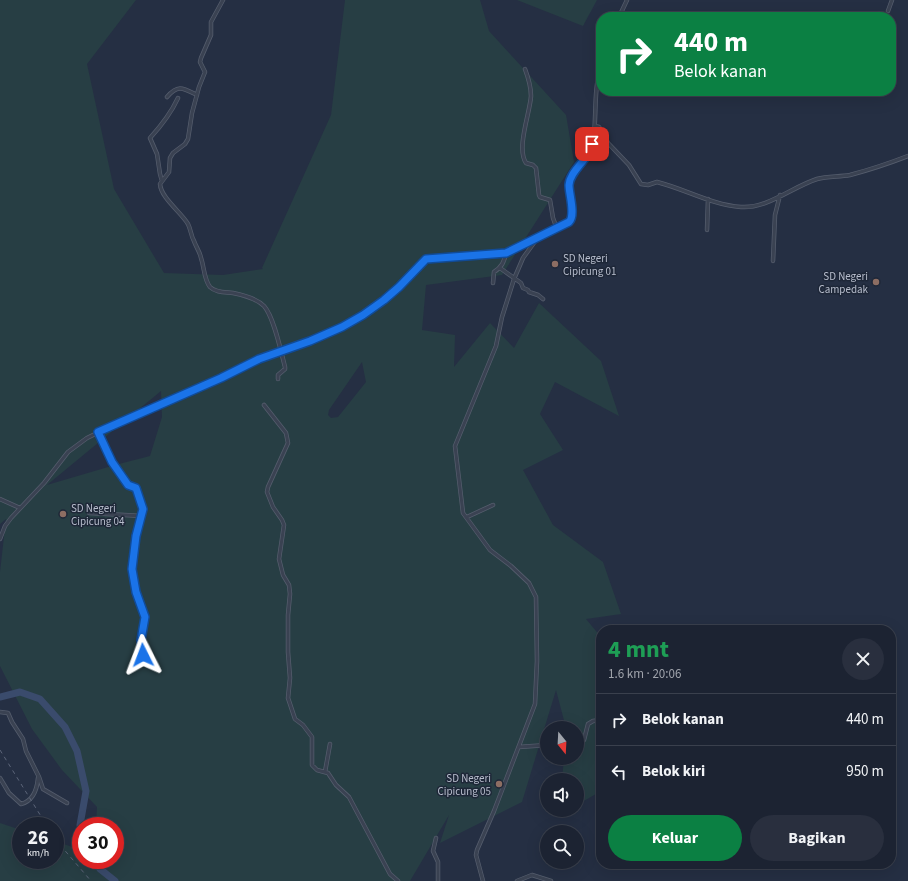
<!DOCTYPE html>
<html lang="id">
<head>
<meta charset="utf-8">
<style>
  :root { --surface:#1c2332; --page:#292f3e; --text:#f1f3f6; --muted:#a0a4ac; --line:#3a404d; --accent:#0b8043 }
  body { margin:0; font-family:"Source Sans 3",sans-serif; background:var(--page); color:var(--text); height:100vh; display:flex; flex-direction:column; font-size:15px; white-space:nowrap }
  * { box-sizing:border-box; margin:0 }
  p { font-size:13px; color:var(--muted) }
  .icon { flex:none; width:22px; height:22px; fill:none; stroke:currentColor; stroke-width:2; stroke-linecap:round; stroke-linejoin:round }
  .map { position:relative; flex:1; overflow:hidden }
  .panel { position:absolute; left:596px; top:625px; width:300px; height:244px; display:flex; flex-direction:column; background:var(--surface); border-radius:16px; box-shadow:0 4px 16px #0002,0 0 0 1px var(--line) }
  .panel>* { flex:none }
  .top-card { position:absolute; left:596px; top:12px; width:300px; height:84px; border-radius:16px; box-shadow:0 4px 16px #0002,0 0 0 1px var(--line); background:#0b8043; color:#fff; overflow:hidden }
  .needle { width:26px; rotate:162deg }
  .fabs { position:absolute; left:540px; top:721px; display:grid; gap:8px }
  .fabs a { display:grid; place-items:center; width:44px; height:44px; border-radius:50%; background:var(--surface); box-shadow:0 4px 16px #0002,0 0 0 1px var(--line); font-size:20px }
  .speed { position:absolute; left:12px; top:817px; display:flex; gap:8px; font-size:20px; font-weight:700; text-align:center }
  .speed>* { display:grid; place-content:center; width:52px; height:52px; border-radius:50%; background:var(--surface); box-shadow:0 4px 16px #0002,0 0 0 1px var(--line); line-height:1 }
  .speed small { font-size:10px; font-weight:400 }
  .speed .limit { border:6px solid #d22; background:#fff; color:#111 }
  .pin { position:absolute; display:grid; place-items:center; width:34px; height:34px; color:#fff; margin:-17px; border-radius:8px; box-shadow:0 2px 6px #0006 }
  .me { position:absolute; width:44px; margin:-22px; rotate:357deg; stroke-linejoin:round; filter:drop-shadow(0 0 3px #0008) }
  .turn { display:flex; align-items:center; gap:14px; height:84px; padding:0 12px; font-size:18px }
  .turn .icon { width:52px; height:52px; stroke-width:2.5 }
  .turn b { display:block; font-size:28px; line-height:34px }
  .round { display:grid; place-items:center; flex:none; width:42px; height:42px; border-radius:21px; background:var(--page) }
  .head { display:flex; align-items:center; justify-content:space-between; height:68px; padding:0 12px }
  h1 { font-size:24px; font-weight:700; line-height:30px; color:#1e9e55 }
  .action { display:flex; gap:8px; margin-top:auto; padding:8px 12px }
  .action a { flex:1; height:46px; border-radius:24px; background:var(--accent); color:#fff; font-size:16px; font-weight:700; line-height:46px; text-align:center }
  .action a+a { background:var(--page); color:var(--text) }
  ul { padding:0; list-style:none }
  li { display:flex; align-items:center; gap:12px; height:52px; padding:0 12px; border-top:1px solid var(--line) }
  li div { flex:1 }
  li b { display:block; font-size:15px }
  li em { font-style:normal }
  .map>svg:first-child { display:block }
  .green { fill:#273e44; fill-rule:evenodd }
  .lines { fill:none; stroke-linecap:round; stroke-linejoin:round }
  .river { stroke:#3a4b6c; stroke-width:7 }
  .minor-casing { stroke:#555d6d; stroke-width:4.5 }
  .minor { stroke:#3a4252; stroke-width:3 }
  .rail { stroke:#5c6579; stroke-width:1; stroke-dasharray:4 4; stroke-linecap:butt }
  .route-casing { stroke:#114b97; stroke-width:10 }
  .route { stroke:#1a73e8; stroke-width:7 }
  .education-dot { fill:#8d6e63; stroke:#1e2738; stroke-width:1.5 }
  .labels { text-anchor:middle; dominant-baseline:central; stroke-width:3; stroke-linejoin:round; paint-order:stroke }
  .poi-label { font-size:11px; fill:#b7bdcc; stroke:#1e2738; text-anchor:start }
</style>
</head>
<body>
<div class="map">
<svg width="908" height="881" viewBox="0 0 908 881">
  <rect width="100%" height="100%" fill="#252f43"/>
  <path class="green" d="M0,0H136L87,64L114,189L164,273L223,275L263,269L262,268L331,115L345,0H480L489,31L566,115L574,162L502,275L426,285L422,330L455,335L454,367L490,323L514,348L539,303L601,361L619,416L555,382L540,414L563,450L523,470L553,525L603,562L621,614L586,619L601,637V791L577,805V780H562L564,758H577V728H566L556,690L522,802L440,843L449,815L410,881H0V823L21,830V860H55V841L81,850V860H115V826H96L97,807L62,770L32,729L0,666V572L6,519L0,524ZM362,362L366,382L338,417L331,418L328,415L329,410ZM161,391L162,417L150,456L115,465L47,485Z
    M517,0H597L583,26Z"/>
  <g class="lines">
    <path class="river" d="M0,697L20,692L40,699L65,727L77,751L86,791L80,825L81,829
      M95,860L100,869L115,881"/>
    <defs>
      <path id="minor" d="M223,0L211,22V35L201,58L200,62L205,72L199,87L192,113L188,139L185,144L173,153L170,158L169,172L160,184C161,198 181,212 188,224C191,230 191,236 194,241C196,247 200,252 201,258C204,266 204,280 210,287C216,293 226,292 233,293C243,295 257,299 264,306C274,317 281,352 285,367V369L278,375V379
        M888,11L892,0
        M619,17L627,0
        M525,69C528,77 531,86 531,96C530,113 516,148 526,163L533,165L536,168L539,195L540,197L550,200L553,218L557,229
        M167,97C178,84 183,88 197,95
        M595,126L599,127L602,131L608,143L629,165L641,184L648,185L657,182C685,189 712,205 741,207C767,209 792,187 817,179C828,176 839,177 850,175C869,170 890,163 908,156
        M162,181L160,174L157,154L150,138C161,126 171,113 178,98
        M707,230L708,199
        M773,261L775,215L780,195
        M500,268L521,283L523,288L528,290L529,292L538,295L543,299
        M493,283L494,272C502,267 504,262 506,253
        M264,405L286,433L288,443L268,487L267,492L273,507L282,520L284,525L279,559L283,575L289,585L290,594L288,615V652L290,678L288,698L295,719L303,725L312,737V765L317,770L328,773L336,785L349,797L390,874L398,881
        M98,432L112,462L128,485L136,488L143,509L136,536L132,569L136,592L145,617L141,640L143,655
        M0,499L20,508
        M89,513L142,516
        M467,517L493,505
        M0,539L5,526L11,518L44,483L68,452L87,438L132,416L221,378L259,359L310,341L343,327L363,315L384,300L399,287L426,259L504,254L534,241
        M0,712L8,713L12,722L23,739L26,751L39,777L43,789L67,803
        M577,743L584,740L588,724L593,721L601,720
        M519,747L547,745
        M325,772L330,744
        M0,778L9,793L21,804C33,801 37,790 38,778
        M436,838L433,851L438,862V881
        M483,881L476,855L477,850L494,811L535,704L537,661L536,597L529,583L511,566L490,550L463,513L455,446L496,346L502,317L514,279L523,258L536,240L569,222L572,219C573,207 566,191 571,180C576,166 590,158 593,143C597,120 593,89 601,67
        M517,881L532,875L551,881"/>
    </defs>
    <use href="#minor" class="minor-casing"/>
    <use href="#minor" class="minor"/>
    <path class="rail" d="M0,750L47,826
      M55,839L91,881"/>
  </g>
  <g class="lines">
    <defs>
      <path id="route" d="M143,655L141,640L145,617L136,592L132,569L136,536L143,509L136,488L128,485L112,462L98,432L221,378L259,359L310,341L342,327L363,315L384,300L399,287L426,259L506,253L569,222C576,215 569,195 569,185C570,170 589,160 592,144"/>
    </defs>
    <use href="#route" class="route-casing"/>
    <use href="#route" class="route"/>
  </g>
  <g class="education-dot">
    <circle cx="555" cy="264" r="4"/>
    <circle cx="876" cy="282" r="4"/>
    <circle cx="63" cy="514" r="4"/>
    <circle cx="499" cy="784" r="4"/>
  </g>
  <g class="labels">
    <g class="poi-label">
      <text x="563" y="258">SD Negeri<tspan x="563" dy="13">Cipicung 01</tspan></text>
      <text x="868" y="276" text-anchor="end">SD Negeri<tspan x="868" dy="13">Campedak</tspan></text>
      <text x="71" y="508">SD Negeri<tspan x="71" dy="13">Cipicung 04</tspan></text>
      <text x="491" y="778" text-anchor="end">SD Negeri<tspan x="491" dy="13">Cipicung 05</tspan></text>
    </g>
  </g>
</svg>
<div class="fabs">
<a><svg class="needle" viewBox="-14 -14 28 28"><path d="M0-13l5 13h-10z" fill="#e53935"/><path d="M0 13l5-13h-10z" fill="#a0a4ac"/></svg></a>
<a><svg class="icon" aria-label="sound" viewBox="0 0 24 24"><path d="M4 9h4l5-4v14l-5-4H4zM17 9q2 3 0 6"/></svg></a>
<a><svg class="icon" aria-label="search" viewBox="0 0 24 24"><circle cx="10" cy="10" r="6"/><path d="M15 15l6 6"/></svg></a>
</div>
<div class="speed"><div>26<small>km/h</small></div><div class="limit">30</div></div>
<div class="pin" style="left:592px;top:144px;background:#d93025"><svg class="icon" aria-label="arrive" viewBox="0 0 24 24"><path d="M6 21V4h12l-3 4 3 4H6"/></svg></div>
<svg class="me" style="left:143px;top:655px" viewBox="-20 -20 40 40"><path d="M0-17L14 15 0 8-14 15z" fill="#1a73e8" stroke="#fff" stroke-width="4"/></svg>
<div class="top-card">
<div class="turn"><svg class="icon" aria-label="right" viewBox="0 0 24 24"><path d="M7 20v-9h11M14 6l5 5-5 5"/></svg><div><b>440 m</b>Belok kanan</div></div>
</div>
<section class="panel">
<div class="head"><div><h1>4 mnt</h1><p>1.6 km · 20:06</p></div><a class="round"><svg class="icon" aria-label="close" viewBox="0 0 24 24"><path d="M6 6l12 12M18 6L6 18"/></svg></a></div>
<ul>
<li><svg class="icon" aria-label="right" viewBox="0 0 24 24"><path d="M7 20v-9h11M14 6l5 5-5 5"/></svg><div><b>Belok kanan</b></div><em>440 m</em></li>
<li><svg class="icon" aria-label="left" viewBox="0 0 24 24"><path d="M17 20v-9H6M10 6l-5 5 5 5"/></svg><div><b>Belok kiri</b></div><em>950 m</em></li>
</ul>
<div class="action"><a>Keluar</a><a>Bagikan</a></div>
</section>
</div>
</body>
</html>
